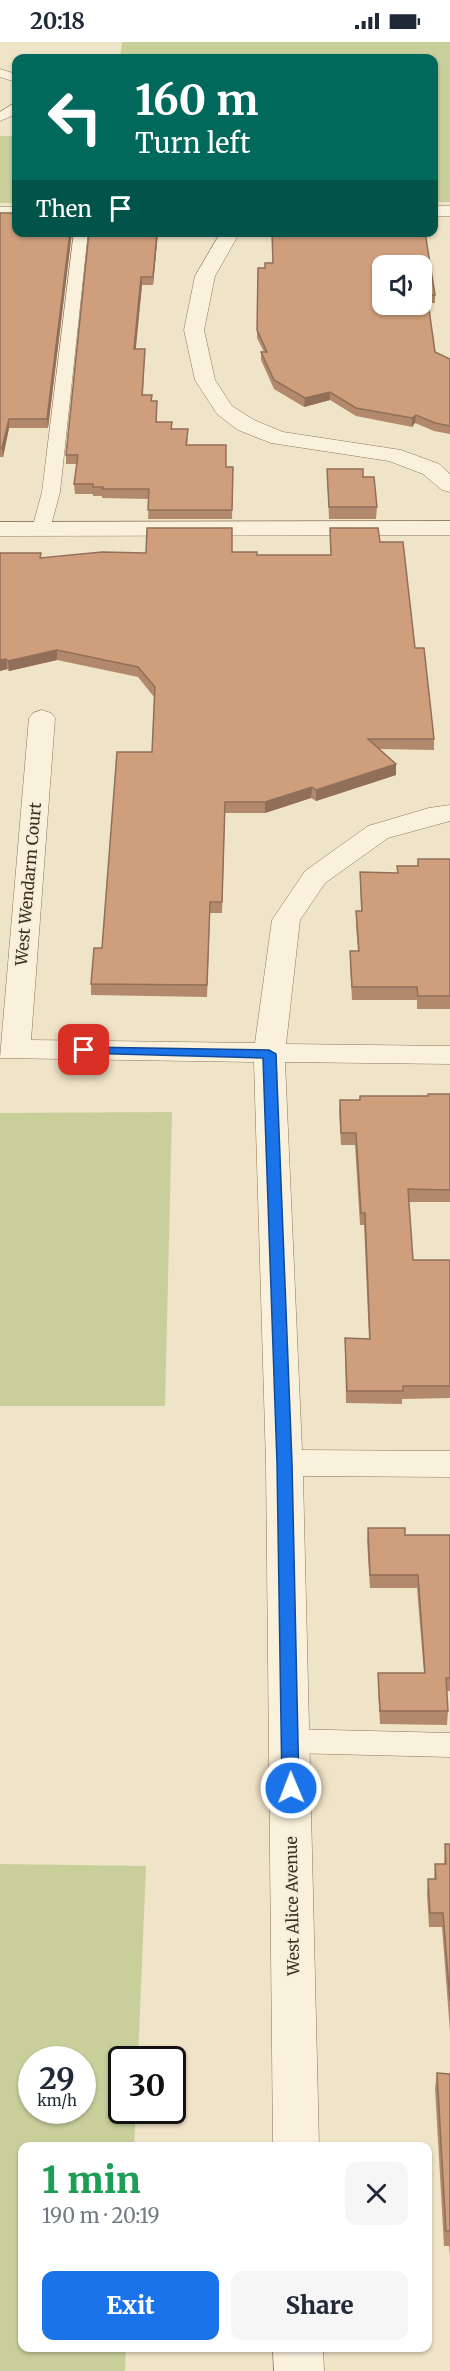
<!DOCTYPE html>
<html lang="en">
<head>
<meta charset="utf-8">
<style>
  :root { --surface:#fff; --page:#f6f6f7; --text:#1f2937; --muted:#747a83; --accent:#1a73e8 }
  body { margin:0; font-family:Merriweather,serif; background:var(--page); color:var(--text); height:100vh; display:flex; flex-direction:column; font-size:22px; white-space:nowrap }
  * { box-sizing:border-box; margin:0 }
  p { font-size:20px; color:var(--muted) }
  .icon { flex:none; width:33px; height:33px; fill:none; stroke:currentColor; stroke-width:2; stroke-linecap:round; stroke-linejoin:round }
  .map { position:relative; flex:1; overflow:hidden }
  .sheet { position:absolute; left:18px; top:2100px; width:414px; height:210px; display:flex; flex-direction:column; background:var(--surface); border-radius:12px; box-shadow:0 2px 4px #0004 }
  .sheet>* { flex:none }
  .hud { position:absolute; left:12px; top:12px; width:426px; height:183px; border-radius:12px; box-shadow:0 2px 4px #0004; background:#00695c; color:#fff; overflow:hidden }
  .tools { position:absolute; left:372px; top:213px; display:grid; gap:12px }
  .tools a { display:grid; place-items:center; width:60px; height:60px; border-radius:12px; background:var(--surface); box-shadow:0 2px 4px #0004; font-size:30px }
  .speed { position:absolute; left:18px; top:2004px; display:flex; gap:12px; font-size:30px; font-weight:700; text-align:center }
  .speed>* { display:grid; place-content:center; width:78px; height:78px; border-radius:50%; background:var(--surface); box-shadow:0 2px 4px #0004; line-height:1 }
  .speed small { font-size:15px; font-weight:400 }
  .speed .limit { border:3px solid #111; border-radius:9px; background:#fff; color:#111 }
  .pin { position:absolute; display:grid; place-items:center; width:51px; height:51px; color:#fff; margin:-26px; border-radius:12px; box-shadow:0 3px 9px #0006 }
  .me { position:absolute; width:66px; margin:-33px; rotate:359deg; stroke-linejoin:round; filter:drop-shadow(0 0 4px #0008) }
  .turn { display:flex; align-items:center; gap:21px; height:126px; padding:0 24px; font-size:27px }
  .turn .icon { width:78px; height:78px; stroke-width:2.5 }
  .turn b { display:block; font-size:42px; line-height:51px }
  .then { display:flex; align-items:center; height:57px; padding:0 24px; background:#0003; gap:12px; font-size:22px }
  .round { display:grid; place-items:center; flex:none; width:63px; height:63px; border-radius:12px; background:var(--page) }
  .overview { display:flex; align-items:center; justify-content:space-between; height:102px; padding:0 24px }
  h1 { font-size:36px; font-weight:800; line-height:45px; color:#1e9e55 }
  .primary-button { display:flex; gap:12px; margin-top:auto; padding:12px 24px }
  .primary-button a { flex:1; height:69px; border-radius:12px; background:var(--accent); color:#fff; font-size:24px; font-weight:800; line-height:69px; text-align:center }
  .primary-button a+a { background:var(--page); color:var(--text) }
  .status { display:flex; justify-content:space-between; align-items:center; height:42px; padding:0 30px; background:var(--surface); direction:ltr }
  .status svg { height:16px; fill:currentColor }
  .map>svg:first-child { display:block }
  .green { fill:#c9cf9b; fill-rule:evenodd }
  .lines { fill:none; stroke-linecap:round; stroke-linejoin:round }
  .service-casing { stroke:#8d765c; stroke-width:1 }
  .minor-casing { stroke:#8d765c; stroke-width:1 }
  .tertiary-casing { stroke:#8d765c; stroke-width:1 }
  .service { fill:#faf1dc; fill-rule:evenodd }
  .minor { fill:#faf1dc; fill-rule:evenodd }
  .tertiary { fill:#faf1dc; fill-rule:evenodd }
  .wall { fill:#b2896c }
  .shaded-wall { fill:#916f58 }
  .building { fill:#cf9f7d; stroke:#916f58; stroke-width:1.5; fill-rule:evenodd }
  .route { fill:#1a73e8; stroke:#114b97; stroke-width:1.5 }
  .labels { text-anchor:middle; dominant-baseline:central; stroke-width:4.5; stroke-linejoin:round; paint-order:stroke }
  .street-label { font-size:16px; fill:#3d2e20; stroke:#f7eed8 }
</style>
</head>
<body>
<div class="status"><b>20:18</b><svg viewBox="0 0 49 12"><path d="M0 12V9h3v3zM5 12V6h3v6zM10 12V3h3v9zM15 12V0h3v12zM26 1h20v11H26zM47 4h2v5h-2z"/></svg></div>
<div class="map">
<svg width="450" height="2329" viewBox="0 0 450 2329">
  <rect width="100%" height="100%" fill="#f0e4c8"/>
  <path class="green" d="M122,0H450V160H434V16H120Z
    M0,94H16V161H0Z
    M172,1070L165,1364H0V1071Z
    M0,1822L146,1824L138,2017L122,2018V2068L136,2069L134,2104H22V2306H126L125,2329H0ZM32,2018H82V2068H32Z"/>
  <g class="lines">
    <defs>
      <path id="service" d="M0,27L16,32V40L0,35Z
        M16,60V72L0,79V70Z
        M74,190H88L60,450L50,487L47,491H35L32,487L42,450Z
        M290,1687L450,1691V1715L290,1711L279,1708L274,1699L279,1690Z"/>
      <path id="minor" d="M221,190H240L215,234L204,288L215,338L232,364L254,378L283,390L401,408L439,422L450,432V450L442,448L423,432L389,419L271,401L238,388L217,372L195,338L184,288L195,234Z
        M450,479V493L0,494V480Z
        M42,668L51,671L55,676L31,998L255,1001L272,878L305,829L368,784L429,766L450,763V779L388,796L325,841L300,878L286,1002L450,1004V1022L285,1020L302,1408L450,1409V1435L303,1434L319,2104H273L266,1421L254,1020L0,1016L29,676L33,671Z
        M273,2306H323L324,2329H274Z"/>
      <path id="tertiary" d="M434,164H450V174H434Z
        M0,165H16V175H0Z"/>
    </defs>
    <use href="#service" class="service-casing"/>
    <use href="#minor" class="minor-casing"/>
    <use href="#tertiary" class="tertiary-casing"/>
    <use href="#service" class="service"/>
    <use href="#minor" class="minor"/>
    <use href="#tertiary" class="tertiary"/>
  </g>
  <path class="wall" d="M0,171L16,190H72L48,386H9L3,415H0Z
    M89,190H158L153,243H142L135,307H145L143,353L152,359L157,368V380L188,397L187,403L226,425H233L232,477H148L149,457L102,456V454H93V452H75L74,442L77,422H66V413Z
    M258,226H265L435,253V261H428L435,310L450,317V392L434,389L415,381L412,385L356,374L330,358L304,365L274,347L261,318V310H264L257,296Z
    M327,427L363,435L377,465L376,477H329Z
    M330,486L380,500L415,606L434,697V708L379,707L396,733L316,759L311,756L265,771H225L222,871H210L207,955L91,953V942L102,906L152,710L154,655L138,635L57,618L9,629L7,627L0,629V511L41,516L146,511L232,510L257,513H331Z
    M450,817V967H417V958H352L350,922V909H358L356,882V869H361L360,830L397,831V824H418Z
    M450,1052V1160H409L413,1218H450V1356L402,1357V1362L346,1361L345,1296L369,1297L364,1183H360L355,1103H341L339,1070L340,1058H360Z
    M368,1486L405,1493H450V1649H447L448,1669L447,1683L380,1682L378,1644V1631H424L417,1546H370L367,1499Z
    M445,1802H450V1990L442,1885H429L427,1851L428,1837H434L435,1822H444Z
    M437,2031L450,2032V2214L449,2204H444L435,2046Z"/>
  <path class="shaded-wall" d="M70,190H72L48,386L47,377Z
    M157,190H158L153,243V235Z
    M141,235L142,243L135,316L134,307Z
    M330,350V358L304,365L305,356Z
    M416,373L415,381L412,385V376Z
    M9,377V386L3,415L2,406Z
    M57,608V618L9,629L8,619Z
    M6,617L7,627L0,629V618Z
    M396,722V733L316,759V748Z
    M312,745L311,756L265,771V760Z"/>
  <path class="building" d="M0,171H16V190H70L47,377H9L2,406H0Z
    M89,190H157L153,235H141L134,307H145L142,353H152L151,359H157L156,380H172L171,387H188L186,403H226V425H233L232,468H148L149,447H102L103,445H93V442H74L78,413H66Z
    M272,190H425L435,253H427L435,310L450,317V384L435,381L416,373L412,376L356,366L330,350L305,356L274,338L261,310H267L257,288L258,226H265V221H273ZM382,224H422V262H382Z
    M327,427H363V435H374L377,465H329Z
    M147,486H232V510H257V513H331L330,486H378L380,500H403L415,606H424L434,697H368L396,722L316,748L312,745L265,760H225L222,860H210L207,943L91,942L94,906H102L117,710H152L155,645L138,625L57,608L8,619L6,617L0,618V511H41L40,516L102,510L146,511Z
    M418,817H450V954H418L417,945H352L350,909H359L356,869H362L360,830L398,831L397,824H418Z
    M428,1052H450V1148L408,1147L413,1218H450V1344H403V1349H347L345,1296L370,1297L365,1171H361L356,1091H341L340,1058H360V1054H428Z
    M368,1486H405V1493H450V1636H446L448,1669H380L378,1631H425L418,1533H370Z
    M445,1802H450V1959L443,1871H430L428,1837H436L435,1822H446Z
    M437,2031L450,2032V2189H446Z"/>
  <path class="route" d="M84,1005L269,1008L276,1012L292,1421L299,1746L297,1751L291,1753L285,1751L282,1746L277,1421L263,1016L80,1011L78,1008Z"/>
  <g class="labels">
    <g class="street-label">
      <text transform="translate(28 842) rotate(-85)">West Wendarm Court</text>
      <text transform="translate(292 1864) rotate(-91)">West Alice Avenue</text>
    </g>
  </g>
</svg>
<div class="tools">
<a><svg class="icon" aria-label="sound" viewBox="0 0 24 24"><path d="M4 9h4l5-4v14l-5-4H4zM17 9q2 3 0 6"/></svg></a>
</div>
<div class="speed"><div>29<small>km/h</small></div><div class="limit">30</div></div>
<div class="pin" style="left:84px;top:1008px;background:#d93025"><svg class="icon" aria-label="arrive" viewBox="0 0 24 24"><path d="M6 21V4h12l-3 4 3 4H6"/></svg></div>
<svg class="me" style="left:291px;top:1746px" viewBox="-20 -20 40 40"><circle r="17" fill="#1a73e8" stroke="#fff" stroke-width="3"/><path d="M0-11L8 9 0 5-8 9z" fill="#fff"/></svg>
<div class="hud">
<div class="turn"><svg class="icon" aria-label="left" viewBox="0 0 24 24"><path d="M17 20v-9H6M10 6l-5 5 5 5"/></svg><div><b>160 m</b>Turn left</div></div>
<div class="then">Then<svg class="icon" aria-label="arrive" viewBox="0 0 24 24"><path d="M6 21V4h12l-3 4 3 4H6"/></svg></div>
</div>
<section class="sheet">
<div class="overview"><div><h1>1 min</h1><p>190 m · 20:19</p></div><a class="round"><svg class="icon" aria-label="close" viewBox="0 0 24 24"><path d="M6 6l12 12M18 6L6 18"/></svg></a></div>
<div class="primary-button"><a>Exit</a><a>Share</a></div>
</section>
</div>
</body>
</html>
